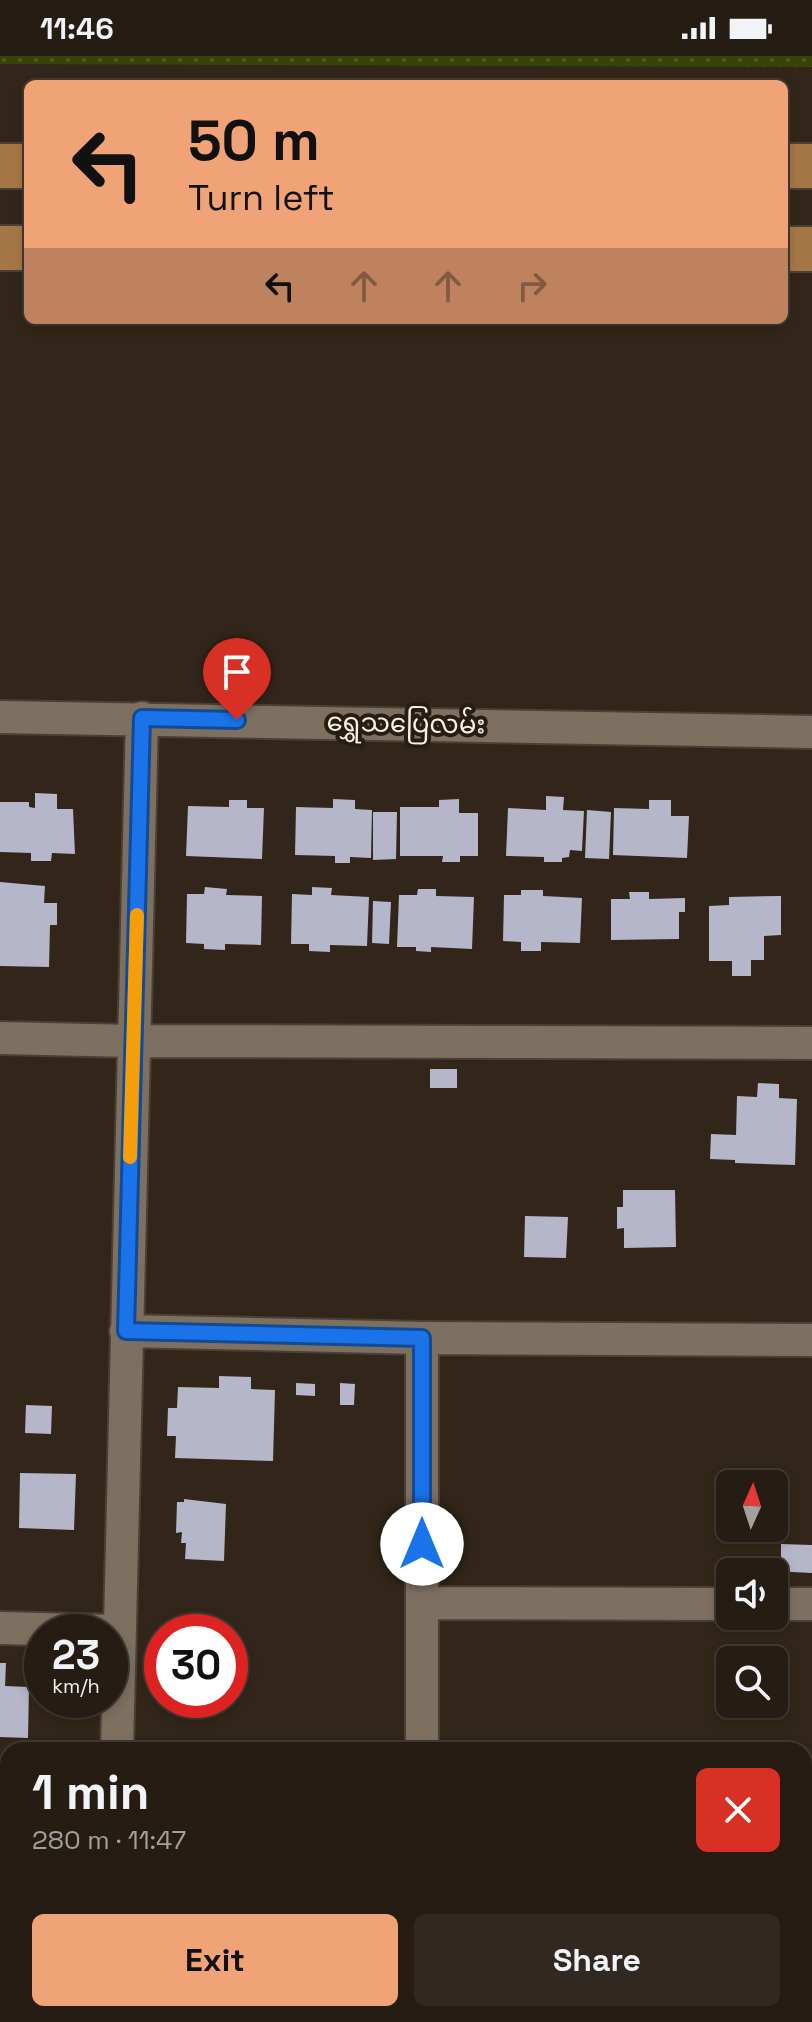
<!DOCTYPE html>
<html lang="en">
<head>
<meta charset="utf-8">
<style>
  :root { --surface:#251c13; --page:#312921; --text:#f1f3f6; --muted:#a3a1a0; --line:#423a33; --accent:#efa376 }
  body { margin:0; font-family:"Space Grotesk","Noto Sans Myanmar",sans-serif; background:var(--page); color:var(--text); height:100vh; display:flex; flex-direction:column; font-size:30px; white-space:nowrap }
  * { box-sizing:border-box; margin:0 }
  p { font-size:26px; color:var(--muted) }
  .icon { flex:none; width:44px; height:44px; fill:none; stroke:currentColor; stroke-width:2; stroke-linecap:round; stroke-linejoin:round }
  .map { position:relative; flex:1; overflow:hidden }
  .drawer { position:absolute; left:0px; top:1686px; width:812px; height:280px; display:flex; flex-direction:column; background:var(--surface); border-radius:24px 24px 0 0; box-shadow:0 4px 12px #0003,0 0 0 2px var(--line) }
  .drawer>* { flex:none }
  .guide { position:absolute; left:24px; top:24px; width:764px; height:244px; border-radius:12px; box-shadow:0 4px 12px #0003,0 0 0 2px var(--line); background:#efa376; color:#111; overflow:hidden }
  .needle { width:52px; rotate:3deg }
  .fabs { position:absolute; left:716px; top:1414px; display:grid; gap:16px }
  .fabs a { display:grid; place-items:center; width:72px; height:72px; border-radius:12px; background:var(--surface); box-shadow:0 4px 12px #0003,0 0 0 2px var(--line); font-size:40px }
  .speed { position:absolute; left:24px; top:1558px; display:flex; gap:16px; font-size:40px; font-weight:700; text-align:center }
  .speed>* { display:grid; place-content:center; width:104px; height:104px; border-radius:50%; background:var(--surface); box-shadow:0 4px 12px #0003,0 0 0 2px var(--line); line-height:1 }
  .speed small { font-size:20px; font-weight:400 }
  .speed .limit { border:12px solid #d22; background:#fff; color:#111 }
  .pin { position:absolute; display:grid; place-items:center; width:68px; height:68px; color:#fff; margin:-82px -34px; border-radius:50% 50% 50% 0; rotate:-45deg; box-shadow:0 0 8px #0007 }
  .pin .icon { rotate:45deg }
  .me { position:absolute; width:88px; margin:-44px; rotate:0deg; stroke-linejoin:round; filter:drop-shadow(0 0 6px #0008) }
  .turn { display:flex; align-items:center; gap:28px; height:168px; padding:0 32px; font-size:36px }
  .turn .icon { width:104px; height:104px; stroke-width:2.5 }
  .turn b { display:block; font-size:56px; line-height:68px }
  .lanes { display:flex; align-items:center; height:76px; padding:0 32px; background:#0003; justify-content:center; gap:40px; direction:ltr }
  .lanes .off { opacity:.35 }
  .round { display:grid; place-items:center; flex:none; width:84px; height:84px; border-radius:12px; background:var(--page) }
  .head { display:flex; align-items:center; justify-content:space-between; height:136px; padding:0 32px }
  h1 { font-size:48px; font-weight:800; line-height:60px }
  .cta { display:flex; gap:16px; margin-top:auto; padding:16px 32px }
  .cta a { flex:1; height:92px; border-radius:12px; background:var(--accent); color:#111; font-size:32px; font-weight:800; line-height:92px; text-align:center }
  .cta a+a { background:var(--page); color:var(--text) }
  .status { display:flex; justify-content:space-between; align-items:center; height:56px; padding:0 40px; background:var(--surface); direction:ltr }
  .status svg { height:22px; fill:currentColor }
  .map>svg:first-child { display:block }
  .grass { fill:url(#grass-dots) }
  .building { fill:#b5b6ca }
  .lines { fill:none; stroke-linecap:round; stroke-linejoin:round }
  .street-casing { stroke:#4a4136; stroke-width:36 }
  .primary-casing { stroke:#4a4136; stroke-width:48 }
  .street { stroke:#7d7061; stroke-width:32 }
  .primary { stroke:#a67746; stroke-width:44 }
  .route-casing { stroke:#114b97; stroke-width:20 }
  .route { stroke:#1a73e8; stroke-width:14 }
  .slow { stroke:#f59e0b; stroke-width:14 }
  .labels { text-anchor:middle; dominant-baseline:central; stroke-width:8; stroke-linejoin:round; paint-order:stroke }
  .street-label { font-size:26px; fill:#f8f1e8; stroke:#271d10 }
</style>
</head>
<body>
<div class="status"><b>11:46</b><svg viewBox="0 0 49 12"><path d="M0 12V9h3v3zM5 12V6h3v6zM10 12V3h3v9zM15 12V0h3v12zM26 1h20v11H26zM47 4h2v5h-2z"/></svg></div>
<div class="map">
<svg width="812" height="1966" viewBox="0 0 812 1966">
  <defs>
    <pattern id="grass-dots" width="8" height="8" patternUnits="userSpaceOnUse" patternTransform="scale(2)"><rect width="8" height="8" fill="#384307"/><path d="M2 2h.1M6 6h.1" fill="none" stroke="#565f2b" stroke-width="1.8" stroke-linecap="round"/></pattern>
  </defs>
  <rect width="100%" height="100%" fill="#312619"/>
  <path class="grass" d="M0,0H812V11L0,8Z"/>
  <path class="building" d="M35,737L57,738V753H73L75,798L52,797L51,805H31V797L0,796V746H29V751L35,752Z
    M546,740L564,741L563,754L584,755L582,795L570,794L569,801L562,802V806H544V801L506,800L508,752L546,754Z
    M333,743L355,744V753L372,754L371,802L350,801V807H335V800L295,799L296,751L333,752Z
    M459,743V757H478V800H460V806H442L443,800H400V751H439V744Z
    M229,744H247V752H264L262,803L186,800L188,750L229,751Z
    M649,744H671V760H689L687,802L613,799L614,752L649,753Z
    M587,754L611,756L609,803L585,802Z
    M373,756H397L396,803L373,804Z
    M0,826L45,830L44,847H57V869H50L49,911L0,910Z
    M205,831L227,833L226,839L262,840L261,889L225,888V894L204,893V888L186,887L187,838H204Z
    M312,831L332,832L331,839L369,841L367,890L330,889V896L309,895V888H291L292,838L312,839Z
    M418,833H436V840L474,841L472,893L431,891V896L416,895V891H397L399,839H417Z
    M521,834H543V840L582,842L580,887L541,886V895H521V886L503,885L504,839H521Z
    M629,836H649V843L685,842V856H679V883L611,884V843H630Z
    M781,840V879L764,880V904H751V920H732V905H709V850L729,849V841Z
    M373,845L391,846L389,888L372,887Z
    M430,1013H457V1032H430Z
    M758,1027L779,1028V1042L797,1043L795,1109L735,1107V1104L710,1103L711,1078L736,1079L737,1040L757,1041Z
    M623,1134H675L676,1191L624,1192V1172L617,1173V1151H623Z
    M525,1160L568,1161L566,1202L524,1201Z
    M219,1320L251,1321V1333L275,1334L273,1405L175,1402L176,1380H167L168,1352H177L178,1331L219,1332Z
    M296,1327L315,1328V1340L296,1339Z
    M340,1327L355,1328L354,1349H340Z
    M26,1349L52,1350L51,1378L25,1377Z
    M20,1417L76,1418L74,1474L19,1472Z
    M184,1443L226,1448L224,1505L185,1503L186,1487H181L182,1476L176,1477L177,1446H184Z
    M781,1488L812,1489V1517L772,1515V1502H781Z
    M0,1607H6L5,1630L29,1631L28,1682L0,1681Z
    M0,1889H8V1922H0Z
    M0,1954H8V1958H43V1966H0Z
    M296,1958H343V1966H296Z"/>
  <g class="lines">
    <defs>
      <path id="street" d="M0,661L812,676
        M0,982L133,985L812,987
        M126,1275L422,1282L812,1284
        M422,1282V1694
        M422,1547L730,1548
        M774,1548H812
        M0,1572L118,1575
        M117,1694L142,662
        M0,1830L8,1829
        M423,1958V1966
        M113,1966V1958"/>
      <path id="primary" d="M0,110H28
        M784,110H812
        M0,192H28
        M784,193H812"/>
    </defs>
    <use href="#street" class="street-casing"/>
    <use href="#primary" class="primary-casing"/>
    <use href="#street" class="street"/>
    <use href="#primary" class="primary"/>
  </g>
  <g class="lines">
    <defs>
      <path id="route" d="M237,664L142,662L126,1275L422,1282V1488"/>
    </defs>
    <use href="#route" class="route-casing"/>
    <use href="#route" class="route"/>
    <path class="slow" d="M130,1101L137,859"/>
  </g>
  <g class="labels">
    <g class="street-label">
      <text transform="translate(406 667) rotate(1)">ရွှေသပြေလမ်း</text>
    </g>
  </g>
</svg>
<div class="fabs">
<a><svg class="needle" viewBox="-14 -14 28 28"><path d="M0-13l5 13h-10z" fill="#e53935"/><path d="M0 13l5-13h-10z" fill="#a3a1a0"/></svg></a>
<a><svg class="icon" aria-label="sound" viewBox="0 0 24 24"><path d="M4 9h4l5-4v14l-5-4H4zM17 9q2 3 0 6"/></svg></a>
<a><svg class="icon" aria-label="search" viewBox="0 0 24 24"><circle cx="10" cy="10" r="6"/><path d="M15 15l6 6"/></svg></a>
</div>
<div class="speed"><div>23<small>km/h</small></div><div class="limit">30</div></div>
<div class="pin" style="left:237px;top:664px;background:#d93025"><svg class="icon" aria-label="arrive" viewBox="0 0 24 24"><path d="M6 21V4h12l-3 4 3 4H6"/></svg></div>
<svg class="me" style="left:422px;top:1488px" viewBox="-20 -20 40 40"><circle r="19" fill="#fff"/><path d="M0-13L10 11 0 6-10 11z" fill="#1a73e8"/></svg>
<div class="guide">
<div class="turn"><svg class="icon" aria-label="left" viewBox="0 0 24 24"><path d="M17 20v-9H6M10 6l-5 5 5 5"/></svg><div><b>50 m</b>Turn left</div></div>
<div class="lanes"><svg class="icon" aria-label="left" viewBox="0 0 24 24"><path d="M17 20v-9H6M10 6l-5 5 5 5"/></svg><svg class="icon off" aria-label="ahead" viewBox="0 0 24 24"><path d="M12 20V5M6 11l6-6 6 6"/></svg><svg class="icon off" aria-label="ahead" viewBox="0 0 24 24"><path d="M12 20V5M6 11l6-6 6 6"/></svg><svg class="icon off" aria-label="right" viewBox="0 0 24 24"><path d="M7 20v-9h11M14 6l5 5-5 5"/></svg></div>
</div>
<section class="drawer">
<div class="head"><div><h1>1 min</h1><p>280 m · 11:47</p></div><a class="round" style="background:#d93025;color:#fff"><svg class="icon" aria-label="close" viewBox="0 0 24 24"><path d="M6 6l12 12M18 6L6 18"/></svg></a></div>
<div class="cta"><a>Exit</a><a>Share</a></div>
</section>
</div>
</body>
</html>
